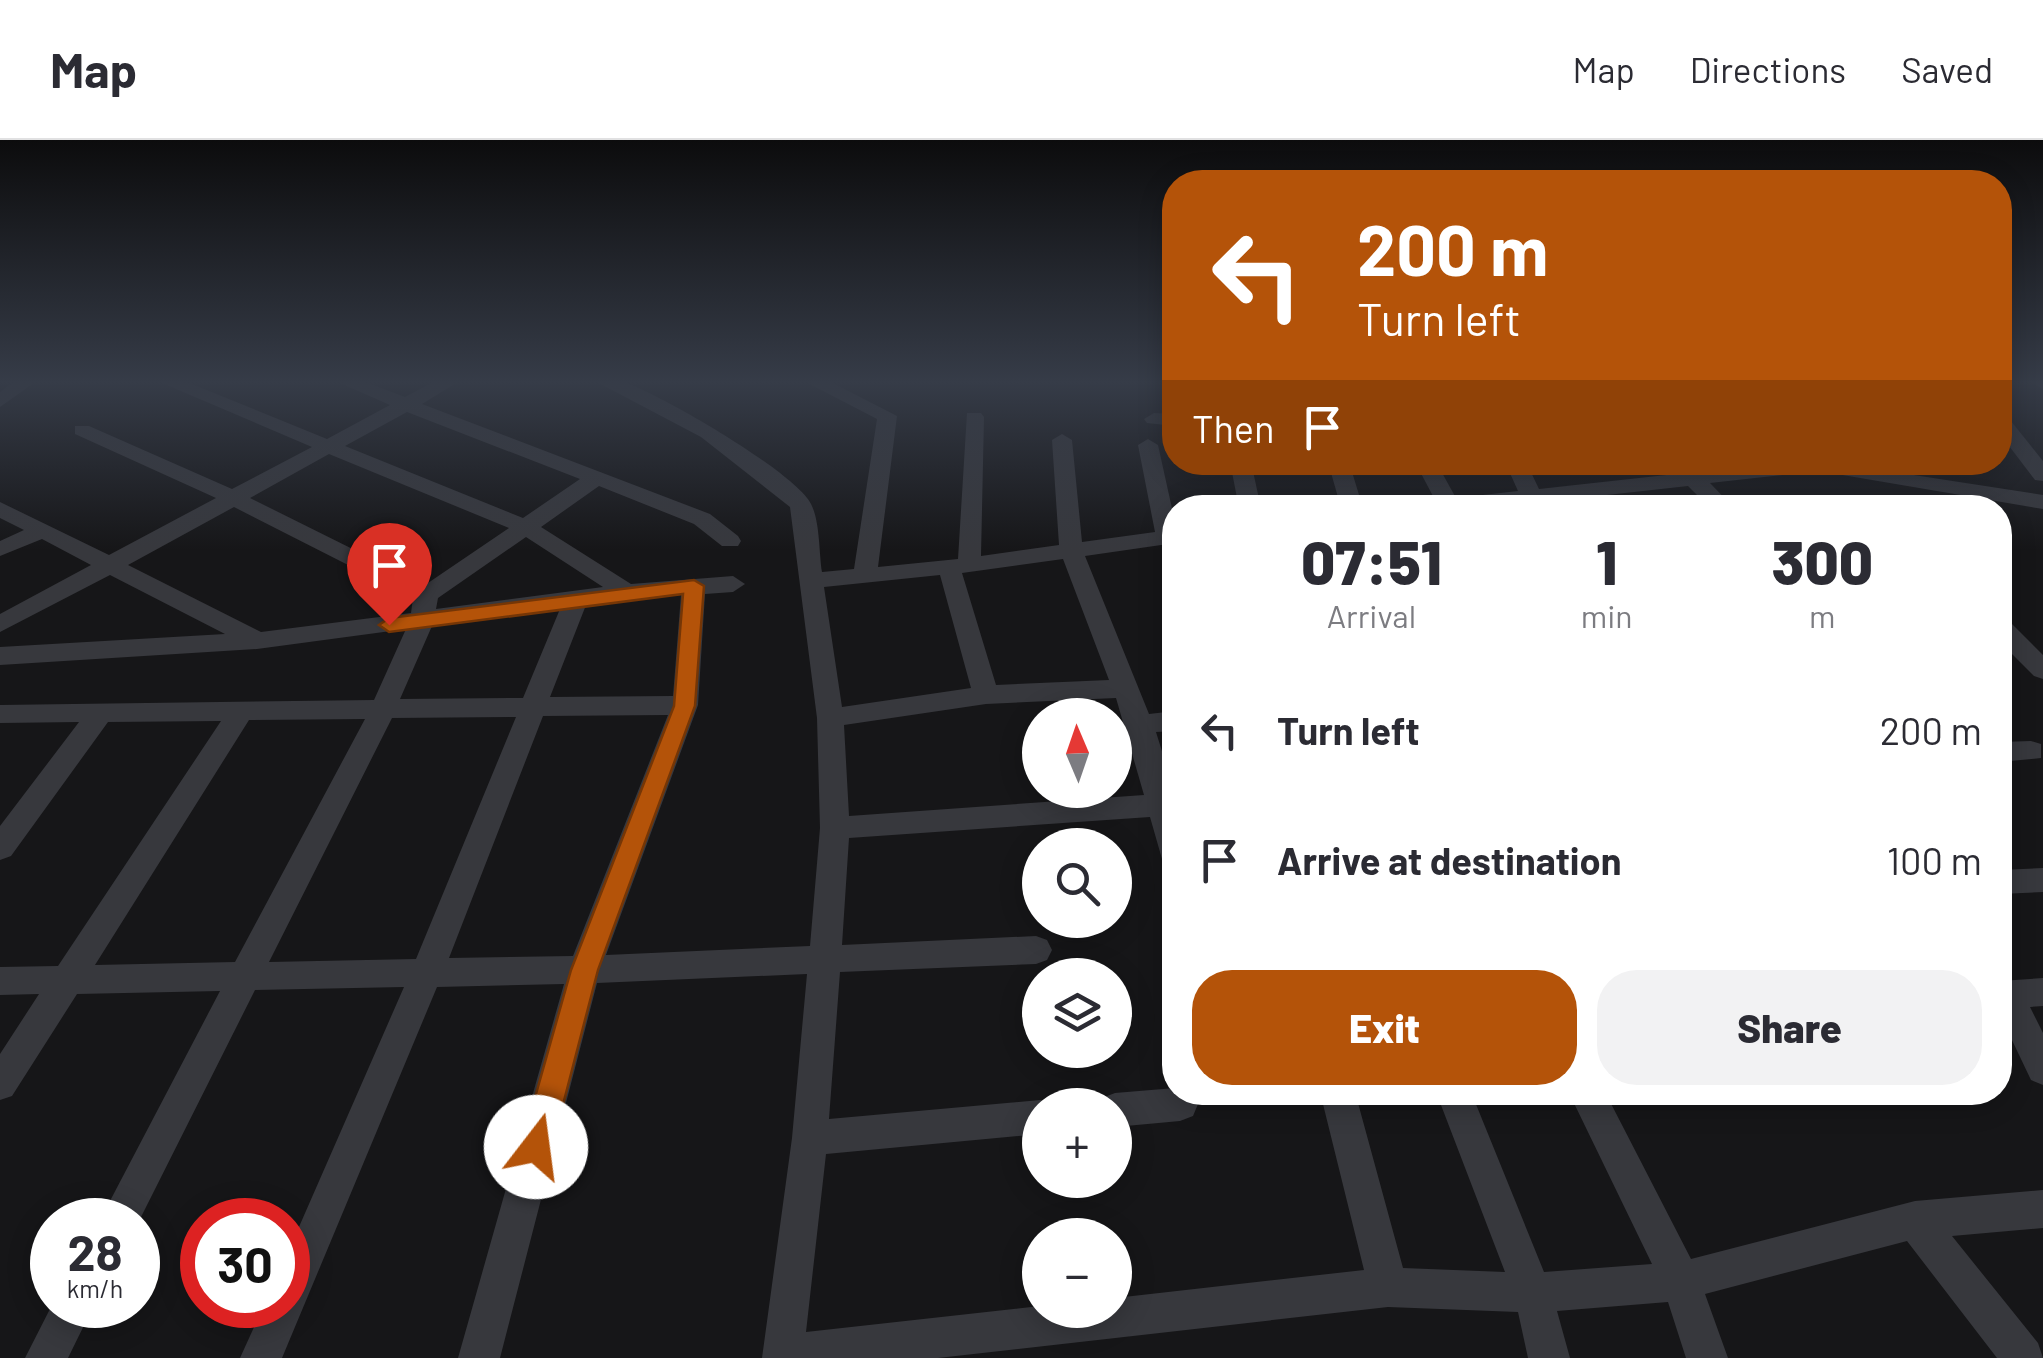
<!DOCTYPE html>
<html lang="en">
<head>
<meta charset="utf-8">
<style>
  :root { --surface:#fff; --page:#f2f2f3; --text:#2b2b33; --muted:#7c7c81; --line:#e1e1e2; --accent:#b45309 }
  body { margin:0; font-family:Barlow,sans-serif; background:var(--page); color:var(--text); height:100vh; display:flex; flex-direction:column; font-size:38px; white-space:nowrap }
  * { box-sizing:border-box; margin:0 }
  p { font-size:32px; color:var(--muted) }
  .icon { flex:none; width:55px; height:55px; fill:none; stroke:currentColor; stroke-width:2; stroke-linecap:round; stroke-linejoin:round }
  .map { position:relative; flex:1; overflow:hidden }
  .drawer { position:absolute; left:1162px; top:355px; width:850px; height:610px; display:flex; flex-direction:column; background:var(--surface); border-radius:40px; box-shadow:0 5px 25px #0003 }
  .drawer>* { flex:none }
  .hud { position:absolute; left:1162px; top:30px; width:850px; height:305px; border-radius:40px; box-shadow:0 5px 25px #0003; background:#b45309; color:#fff; overflow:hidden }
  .needle { width:65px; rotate:358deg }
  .fabs { position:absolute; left:1022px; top:558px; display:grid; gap:20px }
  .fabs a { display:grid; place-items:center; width:110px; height:110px; border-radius:50%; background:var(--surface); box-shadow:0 5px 25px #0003; font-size:50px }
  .speed { position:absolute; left:30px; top:1058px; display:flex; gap:20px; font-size:50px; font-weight:700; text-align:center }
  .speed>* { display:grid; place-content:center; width:130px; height:130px; border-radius:50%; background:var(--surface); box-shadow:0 5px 25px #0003; line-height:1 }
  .speed small { font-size:25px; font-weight:400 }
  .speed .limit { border:15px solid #d22; background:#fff; color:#111 }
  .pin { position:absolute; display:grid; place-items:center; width:85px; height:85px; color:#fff; margin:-102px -42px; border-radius:50% 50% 50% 0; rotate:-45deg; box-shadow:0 0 10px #0007 }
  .pin .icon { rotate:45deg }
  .me { position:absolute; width:110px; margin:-55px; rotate:15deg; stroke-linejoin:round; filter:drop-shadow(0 0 8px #0008) }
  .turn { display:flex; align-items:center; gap:35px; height:210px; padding:0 30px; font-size:45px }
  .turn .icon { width:130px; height:130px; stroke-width:2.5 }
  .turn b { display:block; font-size:70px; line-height:85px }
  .then { display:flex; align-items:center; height:95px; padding:0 30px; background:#0003; gap:20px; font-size:38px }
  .eta { display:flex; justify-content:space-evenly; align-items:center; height:170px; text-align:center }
  .eta b { font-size:60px; font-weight:800; line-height:70px }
  .button { display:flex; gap:20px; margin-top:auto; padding:20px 30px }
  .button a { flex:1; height:115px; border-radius:40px; background:var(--accent); color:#fff; font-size:40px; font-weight:800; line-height:115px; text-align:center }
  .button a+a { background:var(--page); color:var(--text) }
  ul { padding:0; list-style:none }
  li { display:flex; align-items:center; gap:30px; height:130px; padding:0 30px }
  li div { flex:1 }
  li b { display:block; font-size:38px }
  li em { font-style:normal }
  header { display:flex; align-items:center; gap:60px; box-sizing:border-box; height:140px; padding:0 50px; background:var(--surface); border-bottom:2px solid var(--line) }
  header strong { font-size:48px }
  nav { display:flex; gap:55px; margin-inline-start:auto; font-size:35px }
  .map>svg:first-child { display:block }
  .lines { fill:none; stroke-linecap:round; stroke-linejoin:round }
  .minor { fill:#37383d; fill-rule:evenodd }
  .route { fill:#b45309; stroke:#753606; stroke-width:2.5 }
</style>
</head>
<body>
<header>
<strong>Map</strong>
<nav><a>Map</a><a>Directions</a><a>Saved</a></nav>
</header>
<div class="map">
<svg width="2043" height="1218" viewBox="0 0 2043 1218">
  <rect width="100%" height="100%" fill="#161618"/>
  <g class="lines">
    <path class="minor" d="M16,240H38L0,267V252Z
      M155,240H182L327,299L390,265L333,240H360L405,257L437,240H461L422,264L710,374L738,396L741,401L738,406H722L694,384L599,346L541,387L631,444L733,436L745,444L733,452L705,454L698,565L606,815L810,806L820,688L817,578L790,367L701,297L593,240C604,240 615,239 624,242C660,254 795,332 811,364C820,381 819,413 822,432L854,429L877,279L802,240H827L897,276L878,427L958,419L967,273H981L984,277L981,416L1059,405L1052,300L1062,294L1072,300L1082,402L1155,392L1138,305L1148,299L1158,305L1175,382V403L1085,416L1149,574L1175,571V591L1156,592L1175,653V730L1164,726L1150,677L849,698L842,805L1036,796L1047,800L1052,810L1047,820L1036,824L840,832L829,979L1040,960L1053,965H1040V994L826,1014L806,1192L1040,1166V1170H1115V1158L1364,1130L1320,952H1355L1403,1128L1505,1132L1436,952H1471L1544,1132L1652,1124L1571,957L1573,952H1605L1691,1119L1915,1061L2043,1050V1088L1952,1096L2038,1203L2043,1218H1997L1907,1101L1705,1154L1728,1218H1686L1668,1162L1557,1171L1570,1218H1528L1518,1172L1388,1167L938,1218H762L792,998L807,834L597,843L500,1218H458L564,844L437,847L282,1218H240L264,1165H288V1112L404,847L255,850L138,1083V1080H100L220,851L77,854L12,956L0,960V914L39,854L0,855V827L58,826L221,581L108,582L11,716L0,720V686L79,582L0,583V565L374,560L406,489L257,509L0,525V507L225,494L110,435L0,492V474L91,425L42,399L0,416V401L24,390L0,378V362L109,415L216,358L75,294V286H89L232,349L312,307ZM407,272L580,339L523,378L345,306ZM329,314L509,388L425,445L250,358ZM234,367L413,458L411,473L261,492L128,425ZM526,397L603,447L436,469L438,458ZM1063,419L1109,540L996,545L962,433ZM940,435L971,548L842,567L824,447ZM681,455L673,556L550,557L586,465ZM560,469L523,558L400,559L432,486ZM1116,558L1144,655L849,676L844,585L986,564ZM668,575L573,816L449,818L543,576ZM516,577L416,819L269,822L392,578ZM365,579L235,822L95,825L249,580Z
      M2028,240H2043V249Z
      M1154,273L1175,274V286L1147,283L1144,279Z
      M2000,274L2007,276L2043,321V341L2035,340L2000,294Z
      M1230,322H1251L1261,368H1239Z
      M1328,322H1349L1363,368H1341Z
      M1415,322H1436L1456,358L1518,351L1505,322H1526L1539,349L1784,322H1857L1855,326L2043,355V369L1819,331L1710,343L1734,368H1710L1688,346L1490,368H1414L1417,363L1435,360Z
      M2000,479L2009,481L2043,515V539L2034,536L2000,502Z
      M2031,601L2041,604V618L2000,622V602Z
      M2043,728V752L2000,754V730Z
      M2043,838V866L2030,867L2043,893V945L2031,940L2000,875V841Z
      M1175,948V952H1193L1198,964L1193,976L1180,981L1115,987V965H1099L1102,958L1115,953Z
      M52,1165H94L68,1218H25Z"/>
  </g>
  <linearGradient id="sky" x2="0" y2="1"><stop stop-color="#0c0c0d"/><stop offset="0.59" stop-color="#363c48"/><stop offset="1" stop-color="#363c48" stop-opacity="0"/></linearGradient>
  <rect width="2043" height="410" fill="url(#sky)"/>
  <path class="route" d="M694,440L704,446L695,566L598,830L552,1007L547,1017L536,1021L526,1017L521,1007L571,830L674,566L683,454L389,492L379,485L389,478Z"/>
</svg>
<div class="fabs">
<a><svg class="needle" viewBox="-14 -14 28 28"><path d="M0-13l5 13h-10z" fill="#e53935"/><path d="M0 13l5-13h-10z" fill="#7c7c81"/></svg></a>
<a><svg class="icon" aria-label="search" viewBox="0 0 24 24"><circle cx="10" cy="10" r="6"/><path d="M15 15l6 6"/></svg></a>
<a><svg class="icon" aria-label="layers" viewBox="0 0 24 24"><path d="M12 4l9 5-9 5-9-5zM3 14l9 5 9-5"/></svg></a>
<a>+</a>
<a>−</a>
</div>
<div class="speed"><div>28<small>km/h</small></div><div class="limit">30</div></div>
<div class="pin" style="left:389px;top:485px;background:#d93025"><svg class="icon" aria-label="arrive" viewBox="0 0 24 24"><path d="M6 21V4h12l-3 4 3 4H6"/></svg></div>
<svg class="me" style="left:536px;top:1007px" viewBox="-20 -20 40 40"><circle r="19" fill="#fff"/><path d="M0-13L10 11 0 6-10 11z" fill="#b45309"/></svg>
<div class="hud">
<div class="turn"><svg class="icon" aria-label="left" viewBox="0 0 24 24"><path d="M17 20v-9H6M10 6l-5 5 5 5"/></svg><div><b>200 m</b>Turn left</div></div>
<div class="then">Then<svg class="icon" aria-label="arrive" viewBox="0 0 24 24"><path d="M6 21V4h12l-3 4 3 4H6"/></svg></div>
</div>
<section class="drawer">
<div class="eta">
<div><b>07:51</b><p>Arrival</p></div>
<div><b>1</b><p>min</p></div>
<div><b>300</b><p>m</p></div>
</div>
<ul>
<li><svg class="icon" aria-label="left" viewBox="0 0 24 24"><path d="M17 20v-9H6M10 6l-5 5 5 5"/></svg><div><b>Turn left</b></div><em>200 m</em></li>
<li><svg class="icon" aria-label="arrive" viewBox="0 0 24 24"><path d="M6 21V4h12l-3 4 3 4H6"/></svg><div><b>Arrive at destination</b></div><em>100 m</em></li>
</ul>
<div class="button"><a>Exit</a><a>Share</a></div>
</section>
</div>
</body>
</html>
